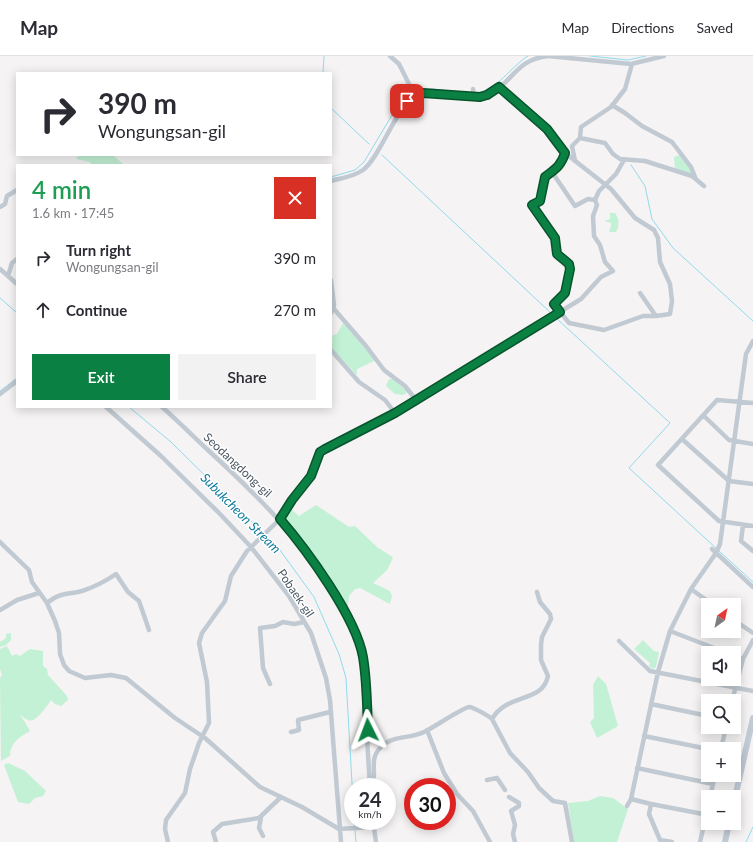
<!DOCTYPE html>
<html lang="en">
<head>
<meta charset="utf-8">
<style>
  :root { --surface:#fff; --page:#f2f2f3; --text:#2b2b33; --muted:#7c7c81; --line:#e1e1e2; --accent:#0b8043 }
  body { margin:0; font-family:Lato,sans-serif; background:var(--page); color:var(--text); height:100vh; display:flex; flex-direction:column; font-size:15px; white-space:nowrap }
  * { box-sizing:border-box; margin:0 }
  p { font-size:13px; color:var(--muted) }
  .icon { flex:none; width:22px; height:22px; fill:none; stroke:currentColor; stroke-width:2; stroke-linecap:round; stroke-linejoin:round }
  .map { position:relative; flex:1; overflow:hidden }
  .details { position:absolute; left:16px; top:108px; width:316px; height:244px; display:flex; flex-direction:column; background:var(--surface); border-radius:0px; box-shadow:0 2px 10px #0003 }
  .details>* { flex:none }
  .guide { position:absolute; left:16px; top:16px; width:316px; height:84px; border-radius:0px; box-shadow:0 2px 10px #0003; background:#fff; color:var(--text); overflow:hidden }
  .needle { width:26px; rotate:33deg }
  .controls { position:absolute; left:701px; top:542px; display:grid; gap:8px }
  .controls a { display:grid; place-items:center; width:40px; height:40px; border-radius:0px; background:var(--surface); box-shadow:0 2px 10px #0003; font-size:20px }
  .speed { position:absolute; left:344px; top:722px; display:flex; gap:8px; font-size:20px; font-weight:700; text-align:center }
  .speed>* { display:grid; place-content:center; width:52px; height:52px; border-radius:50%; background:var(--surface); box-shadow:0 2px 10px #0003; line-height:1 }
  .speed small { font-size:10px; font-weight:400 }
  .speed .limit { border:6px solid #d22; background:#fff; color:#111 }
  .pin { position:absolute; display:grid; place-items:center; width:34px; height:34px; color:#fff; margin:-17px; border-radius:8px; box-shadow:0 2px 6px #0006 }
  .me { position:absolute; width:44px; margin:-22px; rotate:357deg; stroke-linejoin:round; filter:drop-shadow(0 0 3px #0008) }
  .turn { display:flex; align-items:center; gap:14px; height:84px; padding:0 16px; font-size:18px }
  .turn .icon { width:52px; height:52px; stroke-width:2.5 }
  .turn b { display:block; font-size:28px; line-height:34px }
  .round { display:grid; place-items:center; flex:none; width:42px; height:42px; border-radius:0px; background:var(--page) }
  .headline { display:flex; align-items:center; justify-content:space-between; height:68px; padding:0 16px }
  h1 { font-size:24px; font-weight:600; line-height:30px; color:#1e9e55 }
  .button { display:flex; gap:8px; margin-top:auto; padding:8px 16px }
  .button a { flex:1; height:46px; border-radius:0px; background:var(--accent); color:#fff; font-size:16px; font-weight:600; line-height:46px; text-align:center }
  .button a+a { background:var(--page); color:var(--text) }
  ul { padding:0; list-style:none }
  li { display:flex; align-items:center; gap:12px; height:52px; padding:0 16px }
  li div { flex:1 }
  li b { display:block; font-size:15px }
  li em { font-style:normal }
  header { display:flex; align-items:center; gap:24px; box-sizing:border-box; height:56px; padding:0 20px; background:var(--surface); border-bottom:1px solid var(--line) }
  header strong { font-size:19px }
  nav { display:flex; gap:22px; margin-inline-start:auto; font-size:14px }
  .map>svg:first-child { display:block }
  .green { fill:#c3f1d5 }
  .lines { fill:none; stroke-linecap:round; stroke-linejoin:round }
  .stream { stroke:#90daee; stroke-width:1 }
  .street { stroke:#c1cad2; stroke-width:4.5 }
  .secondary { stroke:#c1cbd6; stroke-width:6 }
  .route-casing { stroke:#07532c; stroke-width:10 }
  .route { stroke:#0b8043; stroke-width:7 }
  .labels { text-anchor:middle; dominant-baseline:central; stroke-width:3; stroke-linejoin:round; paint-order:stroke }
  .street-label { font-size:12px; fill:#4a5661; stroke:#fff }
  .water-label { font-size:13px; font-style:italic; fill:#0c7c9b; stroke:#fff }
</style>
</head>
<body>
<header>
<strong>Map</strong>
<nav><a>Map</a><a>Directions</a><a>Saved</a></nav>
</header>
<div class="map">
<svg width="753" height="786" viewBox="0 0 753 786">
  <rect width="100%" height="100%" fill="#f5f3f3"/>
  <path class="green" d="M682,98L696,117L692,119L675,114L674,101Z
    M79,99H113L124,109H91L90,106L76,103Z
    M610,157H615C619,163 620,169 616,176H609L611,170V167L604,165L610,163Z
    M343,267L376,304L357,313V319L331,292V280L337,278Z
    M389,323H393L408,336L403,339L395,338L386,330Z
    M316,449L349,471L355,470L377,491L391,500L393,502L387,514L373,527L390,535L392,540L390,548L360,532L355,533L349,540L347,557L306,492L284,464V460L290,452L299,460Z
    M11,577V584L6,589L0,591V586L6,582V578Z
    M643,584L654,595L659,596L656,611L653,613L649,610L650,607L634,593Z
    M7,590L12,600L16,598L20,600L30,593L43,595V610L47,613L48,619L67,640L68,644L61,650L55,648L51,644C47,650 35,668 28,664C25,663 22,660 20,658L30,675C19,681 10,687 10,700L1,705L0,622L2,619L0,613V593Z
    M598,620L606,628L618,670L597,682L590,666L594,662L593,629Z
    M8,707L25,715L46,735L43,740L35,742L29,748L18,746L4,709Z
    M600,740L613,742L628,753L617,786H574L568,747L588,745Z"/>
  <g class="lines">
    <path class="stream" d="M590,0L628,4L646,0
      M323,17L324,0
      M414,35L432,33L472,37
      M476,37C498,34 510,11 528,0
      M331,52L369,88
      M382,99L552,258
      M631,109L645,130L652,163L673,192L753,265
      M331,121L355,114L364,106L398,49L405,40L411,36
      M0,242L17,257
      M555,261L670,367L629,412L717,493
      M0,335L17,322
      M129,351L171,386L263,477
      M266,480L277,490L314,541L339,598L346,622L353,745
      M719,495L753,526
      M354,765L355,770
      M355,774L356,786
      M746,786L753,771"/>
    <path class="street" d="M390,0L399,8L415,40
      M548,0L631,8L664,0
      M499,31L547,73L565,97L611,133L635,162L654,174L658,182L660,206L670,228L672,245L670,258L656,260H643L604,274L569,267L554,248L565,237L570,213L569,207L557,198L555,182L532,149L540,145L545,121C555,113 561,110 565,97
      M473,33L474,41
      M612,49L625,57L642,70L672,86L691,111L695,121
      M580,82L581,71L611,51L625,33L632,8
      M575,105L572,90L580,82L605,87L613,98L620,103L645,105L692,120L704,130
      M552,116L575,150L588,143L595,144
      M331,125C342,122 353,121 363,114C375,105 387,77 396,63C400,56 403,48 410,43C430,28 464,48 487,39C511,30 515,3 548,0
      M0,151L5,148L7,140L17,134
      M0,213L17,228
      M8,220L12,207L17,203
      M331,224L334,249L331,257
      M640,237L656,260
      M334,253L366,290L384,314L405,330L416,344
      M331,294L359,326L385,344L395,357
      M0,338L17,325
      M753,347L717,344L658,409L719,465L753,470
      M106,351L161,400L220,458L251,491L289,540L311,577L326,622L330,644L341,786
      M162,351C178,365 193,380 209,395C271,452 337,517 362,600L370,731
      M704,360L729,384L753,388
      M682,383L729,425L753,428
      M743,469L741,485L753,495
      M0,486L29,514L32,526L47,547L55,565L59,577L60,598L64,609L69,615L85,622L111,619L126,622L175,662L205,682L260,731L302,751L339,773L373,771
      M712,493L753,531
      M691,533L713,549
      M47,547C61,536 66,539 82,535C94,531 106,525 116,518L128,536L139,545L149,574
      M0,554L17,544L39,537
      M734,564L753,577
      M670,575L727,597
      M619,585L650,615L753,635
      M734,599L743,603
      M270,628L263,612L260,572L275,570L283,566L294,568L304,566
      M732,645L743,603L753,584
      M651,648L708,660
      M492,663L510,697L528,716L539,732L553,745L565,747L572,786
      M427,674L444,717L457,738L473,755L490,786
      M291,676L299,674L298,664L330,656
      M644,680L708,693
      M721,693L726,671
      M637,712L713,728
      M487,724L497,722L505,734
      M371,731C379,717 367,705 381,691C392,679 410,683 424,676C431,673 464,651 469,651C473,651 489,660 492,663C508,636 542,648 548,620L541,604V589L542,581L551,563L550,558L540,546L537,536
      M509,741L519,747V750L511,755L515,769L513,778L515,786
      M710,741L715,719
      M631,743L651,748L649,758L660,784L672,786
      M651,748L708,759
      M627,750L631,743L658,616L670,575L691,533L716,497L720,488L746,298L753,285
      M261,761L259,772L263,780
      M373,765L376,786
      M168,786L165,773L166,764L185,737L190,713L199,687L209,667L207,626L199,587L202,577L225,545L231,520L247,495L278,465L287,454L292,443L311,420L320,396L331,389L395,357L581,243L601,221L613,215L605,206L600,189L594,180L593,160L597,149L595,144L599,135L616,118L624,104
      M216,786L213,776L222,768L259,762L281,741
      M700,786L708,752"/>
    <path class="secondary" d="M734,746L753,662
      M725,786L729,767"/>
  </g>
  <g class="lines">
    <defs>
      <path id="route" d="M368,674C367,650 367,625 363,601C356,561 306,493 280,463L292,444L311,420L320,396L325,393L395,357L560,256L554,248L565,237L570,213L569,208L557,198L555,182L532,149L540,145L545,121C555,113 561,110 565,97L547,73L499,31L487,39L480,41L423,37L407,45"/>
    </defs>
    <use href="#route" class="route-casing"/>
    <use href="#route" class="route"/>
  </g>
  <g class="labels">
    <g class="street-label">
      <text transform="translate(238 409) rotate(43)">Seodangdong-gil</text>
      <text transform="translate(296 537) rotate(56)">Pobaek-gil</text>
    </g>
    <g class="water-label">
      <text transform="translate(241 457) rotate(45)">Subukcheon Stream</text>
    </g>
  </g>
</svg>
<div class="controls">
<a><svg class="needle" viewBox="-14 -14 28 28"><path d="M0-13l5 13h-10z" fill="#e53935"/><path d="M0 13l5-13h-10z" fill="#7c7c81"/></svg></a>
<a><svg class="icon" aria-label="sound" viewBox="0 0 24 24"><path d="M4 9h4l5-4v14l-5-4H4zM17 9q2 3 0 6"/></svg></a>
<a><svg class="icon" aria-label="search" viewBox="0 0 24 24"><circle cx="10" cy="10" r="6"/><path d="M15 15l6 6"/></svg></a>
<a>+</a>
<a>−</a>
</div>
<div class="speed"><div>24<small>km/h</small></div><div class="limit">30</div></div>
<div class="pin" style="left:407px;top:45px;background:#d93025"><svg class="icon" aria-label="arrive" viewBox="0 0 24 24"><path d="M6 21V4h12l-3 4 3 4H6"/></svg></div>
<svg class="me" style="left:368px;top:674px" viewBox="-20 -20 40 40"><path d="M0-17L14 15 0 8-14 15z" fill="#0b8043" stroke="#fff" stroke-width="4"/></svg>
<div class="guide">
<div class="turn"><svg class="icon" aria-label="right" viewBox="0 0 24 24"><path d="M7 20v-9h11M14 6l5 5-5 5"/></svg><div><b>390 m</b>Wongungsan-gil</div></div>
</div>
<section class="details">
<div class="headline"><div><h1>4 min</h1><p>1.6 km · 17:45</p></div><a class="round" style="background:#d93025;color:#fff"><svg class="icon" aria-label="close" viewBox="0 0 24 24"><path d="M6 6l12 12M18 6L6 18"/></svg></a></div>
<ul>
<li><svg class="icon" aria-label="right" viewBox="0 0 24 24"><path d="M7 20v-9h11M14 6l5 5-5 5"/></svg><div><b>Turn right</b><p>Wongungsan-gil</p></div><em>390 m</em></li>
<li><svg class="icon" aria-label="ahead" viewBox="0 0 24 24"><path d="M12 20V5M6 11l6-6 6 6"/></svg><div><b>Continue</b></div><em>270 m</em></li>
</ul>
<div class="button"><a>Exit</a><a>Share</a></div>
</section>
</div>
</body>
</html>
